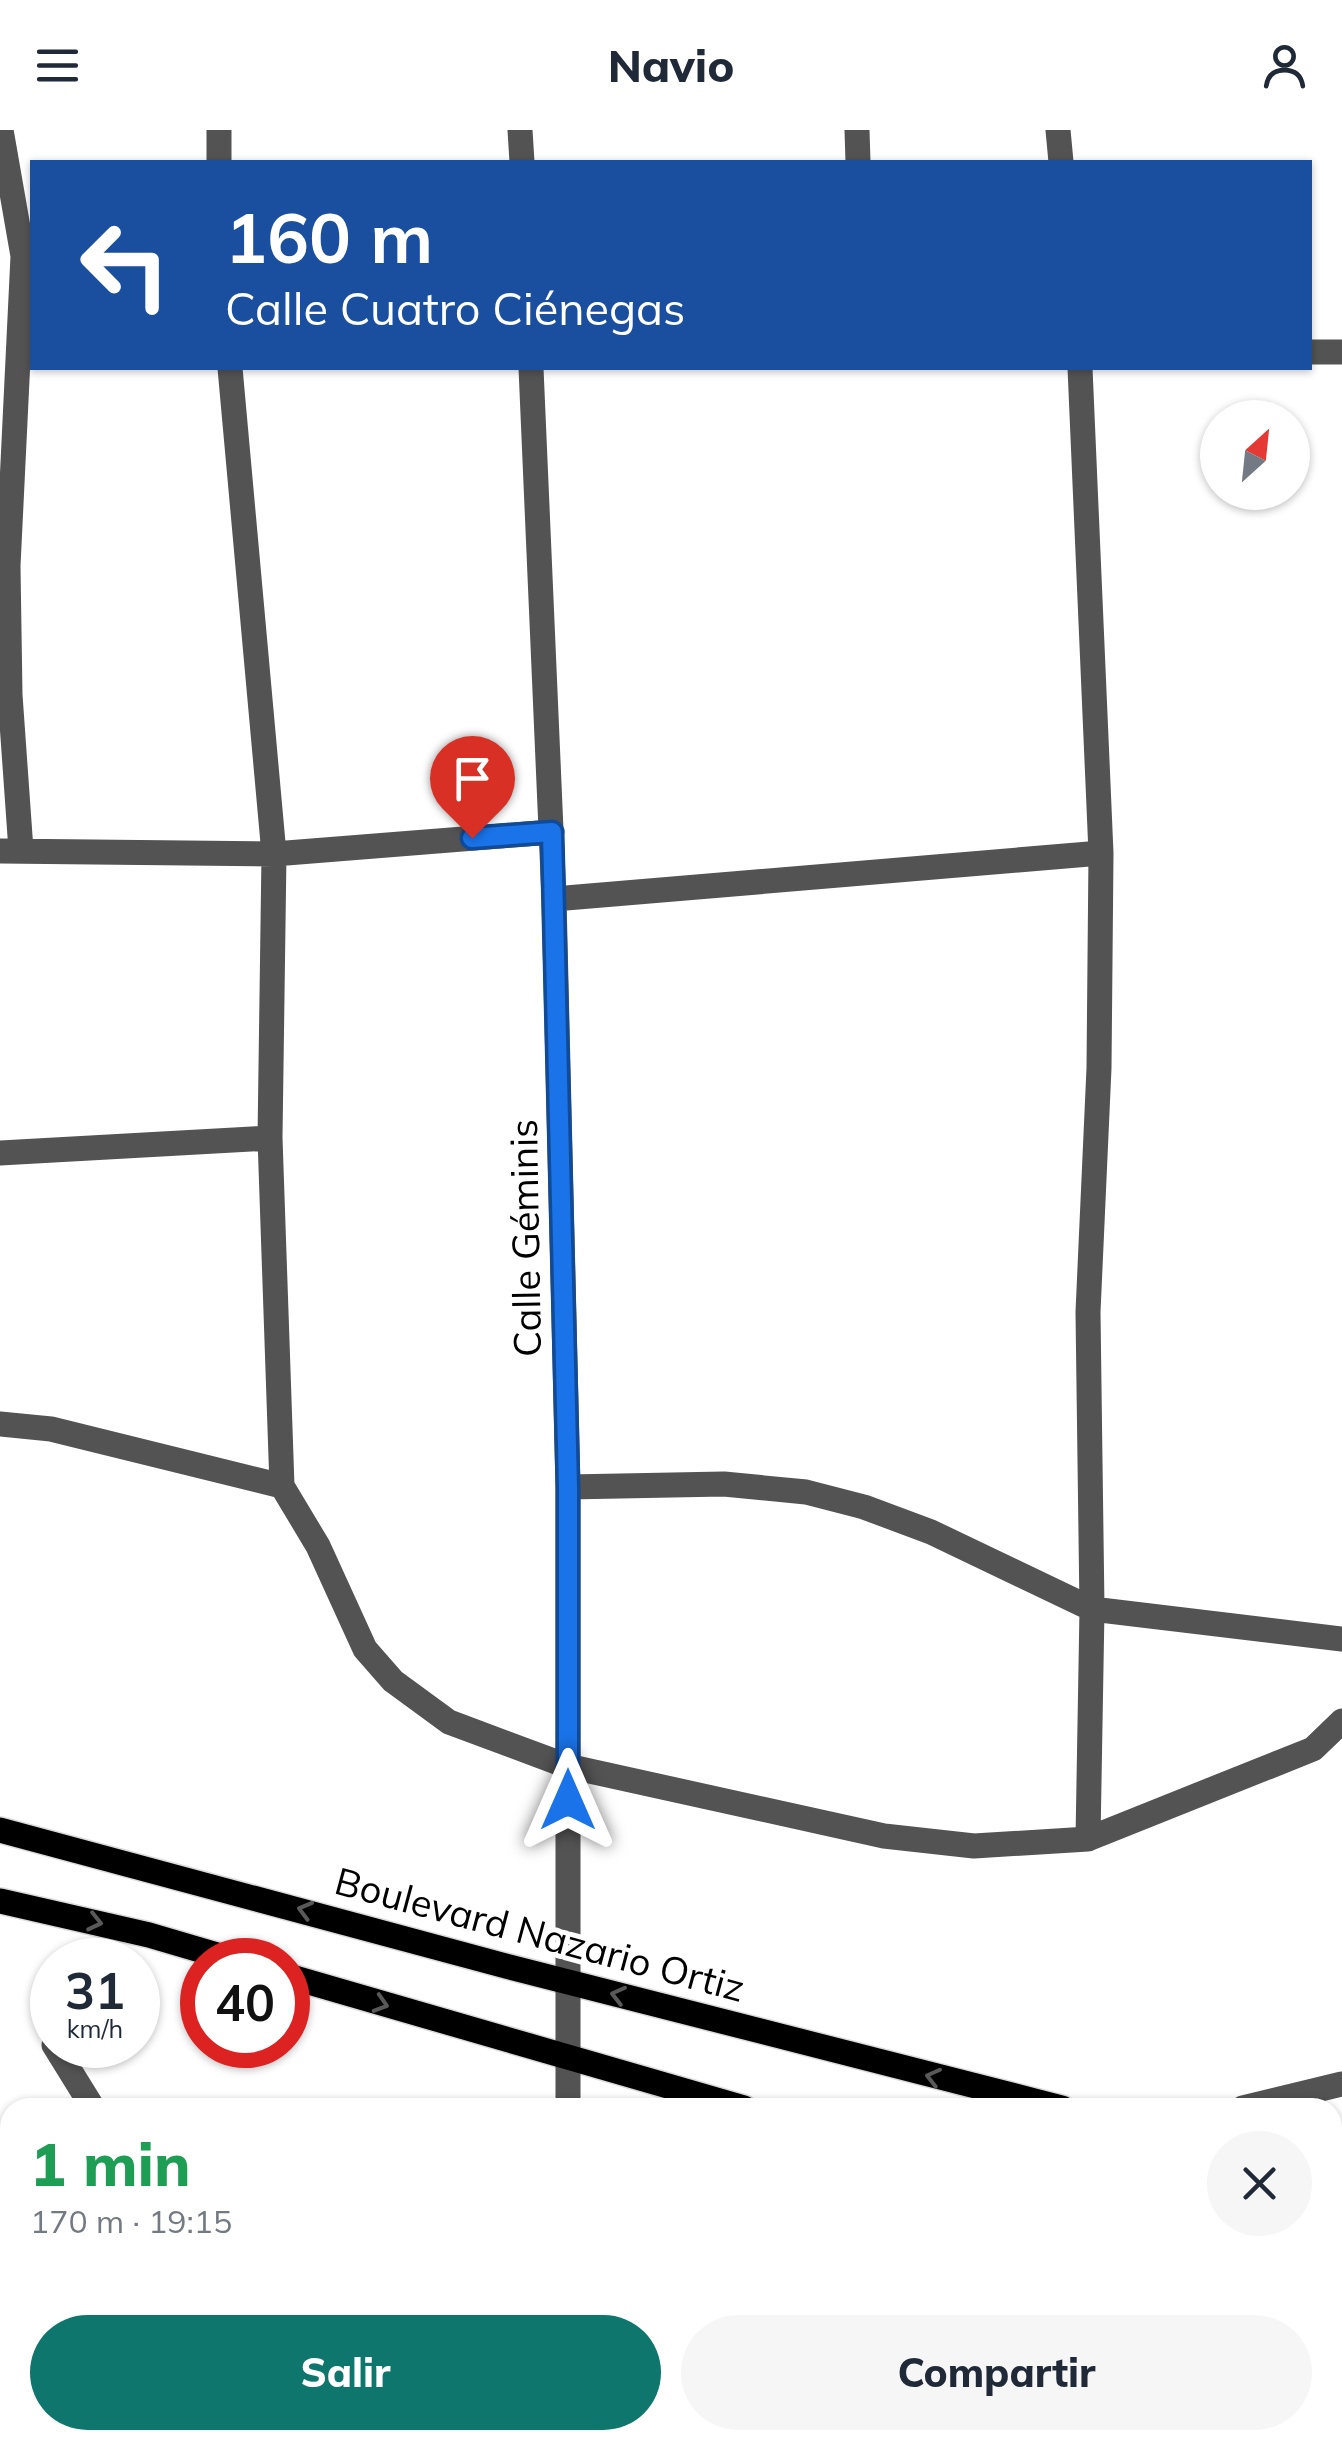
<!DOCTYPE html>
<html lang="es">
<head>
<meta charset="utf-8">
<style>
  :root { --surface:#fff; --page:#f6f6f7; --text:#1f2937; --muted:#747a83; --accent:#0f766e }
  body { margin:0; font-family:Mulish,sans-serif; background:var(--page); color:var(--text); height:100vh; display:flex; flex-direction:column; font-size:38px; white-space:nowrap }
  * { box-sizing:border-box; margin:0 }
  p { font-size:32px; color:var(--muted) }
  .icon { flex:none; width:55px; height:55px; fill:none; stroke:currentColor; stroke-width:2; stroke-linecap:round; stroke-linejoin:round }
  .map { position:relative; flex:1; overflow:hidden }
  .side { position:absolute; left:0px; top:1968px; width:1342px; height:352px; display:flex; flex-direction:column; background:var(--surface); border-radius:30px 30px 0 0; box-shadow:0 2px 8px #0004 }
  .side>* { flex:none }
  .top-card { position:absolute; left:30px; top:30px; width:1282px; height:210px; border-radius:0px; box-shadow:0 2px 8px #0004; background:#1a4fa0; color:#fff; overflow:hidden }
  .needle { width:65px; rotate:27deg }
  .fabs { position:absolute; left:1200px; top:270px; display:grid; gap:20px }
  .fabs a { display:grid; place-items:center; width:110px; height:110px; border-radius:50%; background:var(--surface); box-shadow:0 2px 8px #0004; font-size:50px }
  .speed { position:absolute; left:30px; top:1808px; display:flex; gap:20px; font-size:50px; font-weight:700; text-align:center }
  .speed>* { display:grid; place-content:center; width:130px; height:130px; border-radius:50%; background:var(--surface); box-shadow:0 2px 8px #0004; line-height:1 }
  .speed small { font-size:25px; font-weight:400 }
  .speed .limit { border:15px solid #d22; background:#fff; color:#111 }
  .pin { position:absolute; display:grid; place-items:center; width:85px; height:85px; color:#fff; margin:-102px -42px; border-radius:50% 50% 50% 0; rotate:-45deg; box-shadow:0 0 10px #0007 }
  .pin .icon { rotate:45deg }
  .me { position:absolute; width:110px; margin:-55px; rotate:0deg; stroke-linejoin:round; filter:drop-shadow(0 0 8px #0008) }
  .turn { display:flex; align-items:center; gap:35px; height:210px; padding:0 30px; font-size:45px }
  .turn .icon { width:130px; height:130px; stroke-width:2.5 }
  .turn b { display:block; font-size:70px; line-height:85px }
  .round { display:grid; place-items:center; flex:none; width:105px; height:105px; border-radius:52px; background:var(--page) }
  .head { display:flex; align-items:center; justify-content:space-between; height:170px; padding:0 30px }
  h1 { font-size:60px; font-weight:800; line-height:75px; color:#1e9e55 }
  .button { display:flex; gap:20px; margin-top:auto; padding:20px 30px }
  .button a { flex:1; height:115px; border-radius:60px; background:var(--accent); color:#fff; font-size:40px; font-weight:800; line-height:115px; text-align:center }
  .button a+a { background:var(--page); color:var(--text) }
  header { display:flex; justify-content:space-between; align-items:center; height:130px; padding:0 30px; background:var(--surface); font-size:45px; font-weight:800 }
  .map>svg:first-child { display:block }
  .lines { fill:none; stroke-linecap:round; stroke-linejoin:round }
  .major-casing { stroke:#dbdbdb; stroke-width:28 }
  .minor { stroke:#535353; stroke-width:25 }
  .major { stroke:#000; stroke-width:25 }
  .oneway { stroke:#595959 }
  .route-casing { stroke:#114b97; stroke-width:25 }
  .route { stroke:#1a73e8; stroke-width:18 }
  .labels { text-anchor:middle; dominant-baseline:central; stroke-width:10; stroke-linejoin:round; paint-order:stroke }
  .street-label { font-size:38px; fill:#000; stroke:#fff }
</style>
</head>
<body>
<header><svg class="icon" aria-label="menu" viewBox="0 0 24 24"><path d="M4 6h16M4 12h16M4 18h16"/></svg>Navio<svg class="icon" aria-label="person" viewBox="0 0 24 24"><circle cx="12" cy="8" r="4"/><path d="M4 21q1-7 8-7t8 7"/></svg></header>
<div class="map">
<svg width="1342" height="2319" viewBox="0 0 1342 2319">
  <rect width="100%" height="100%" fill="#fff"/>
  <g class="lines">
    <defs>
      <path id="major" d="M0,1700L502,1835L1062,1978
        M0,1771L149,1805L234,1830
        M288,1846L744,1978
        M1332,2021H1342
        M1332,2086L1342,2087"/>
    </defs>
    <use href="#major" class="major-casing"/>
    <path class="minor" d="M1,0L23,126L8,436L10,565L21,720
      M219,0V32
      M520,0L522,32
      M857,0L858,32
      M1058,0L1061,32
      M1310,222H1342
      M230,238L274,724L270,1008L282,1356
      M531,238L554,769L568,1357V1978
      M1080,238L1101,723L1099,938L1088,1182L1092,1479L1088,1709
      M0,721L274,724L552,702
      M554,769L1101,723
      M0,1023L270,1008
      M0,1294L51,1299L282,1356L318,1416L365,1519L393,1551L449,1592L567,1636L884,1706L974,1716L1088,1709L1313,1619L1342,1591
      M568,1357L724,1354L806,1362L864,1377L931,1402L1092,1479L1342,1509
      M54,1915L93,1978
      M1243,1978L1342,1954
      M1332,2211L1342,2229
      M299,2310L305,2319
      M573,2310V2319
      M697,2310L703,2319
      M934,2319L953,2310"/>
    <use href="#major" class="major"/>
  </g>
  <defs><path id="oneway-chevron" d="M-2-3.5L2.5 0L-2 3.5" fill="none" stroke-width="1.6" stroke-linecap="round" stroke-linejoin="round" transform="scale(2.5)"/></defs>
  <g class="oneway">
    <use href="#oneway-chevron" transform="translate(305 1780) rotate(-165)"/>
    <use href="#oneway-chevron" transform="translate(95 1792) rotate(13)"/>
    <use href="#oneway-chevron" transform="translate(618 1865) rotate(-166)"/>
    <use href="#oneway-chevron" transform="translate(381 1874) rotate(17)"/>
    <use href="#oneway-chevron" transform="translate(933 1947) rotate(-166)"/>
  </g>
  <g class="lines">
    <defs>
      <path id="route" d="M472,708L552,702L568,1357V1670"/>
    </defs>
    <use href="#route" class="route-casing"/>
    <use href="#route" class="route"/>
  </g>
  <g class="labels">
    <g class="street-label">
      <text transform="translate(525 1108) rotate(-91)">Calle Géminis</text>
      <text transform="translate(540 1804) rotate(15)">Boulevard Nazario Ortiz</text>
    </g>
  </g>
</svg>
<div class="fabs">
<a><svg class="needle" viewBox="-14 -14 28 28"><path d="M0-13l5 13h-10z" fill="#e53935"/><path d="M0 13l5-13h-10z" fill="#747a83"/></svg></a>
</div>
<div class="speed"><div>31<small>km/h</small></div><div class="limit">40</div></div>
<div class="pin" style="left:472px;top:708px;background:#d93025"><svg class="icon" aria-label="arrive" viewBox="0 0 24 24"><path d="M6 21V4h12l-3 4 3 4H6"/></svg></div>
<svg class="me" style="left:568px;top:1670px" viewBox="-20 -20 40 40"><path d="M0-17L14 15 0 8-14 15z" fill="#1a73e8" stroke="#fff" stroke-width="4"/></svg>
<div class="top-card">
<div class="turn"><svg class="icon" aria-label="left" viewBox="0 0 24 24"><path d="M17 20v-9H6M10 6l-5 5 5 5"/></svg><div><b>160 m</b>Calle Cuatro Ciénegas</div></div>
</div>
<section class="side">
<div class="head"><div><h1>1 min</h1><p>170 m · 19:15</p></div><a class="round"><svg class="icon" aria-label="close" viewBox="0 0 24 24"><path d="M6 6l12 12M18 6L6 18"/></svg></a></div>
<div class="button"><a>Salir</a><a>Compartir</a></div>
</section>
</div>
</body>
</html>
